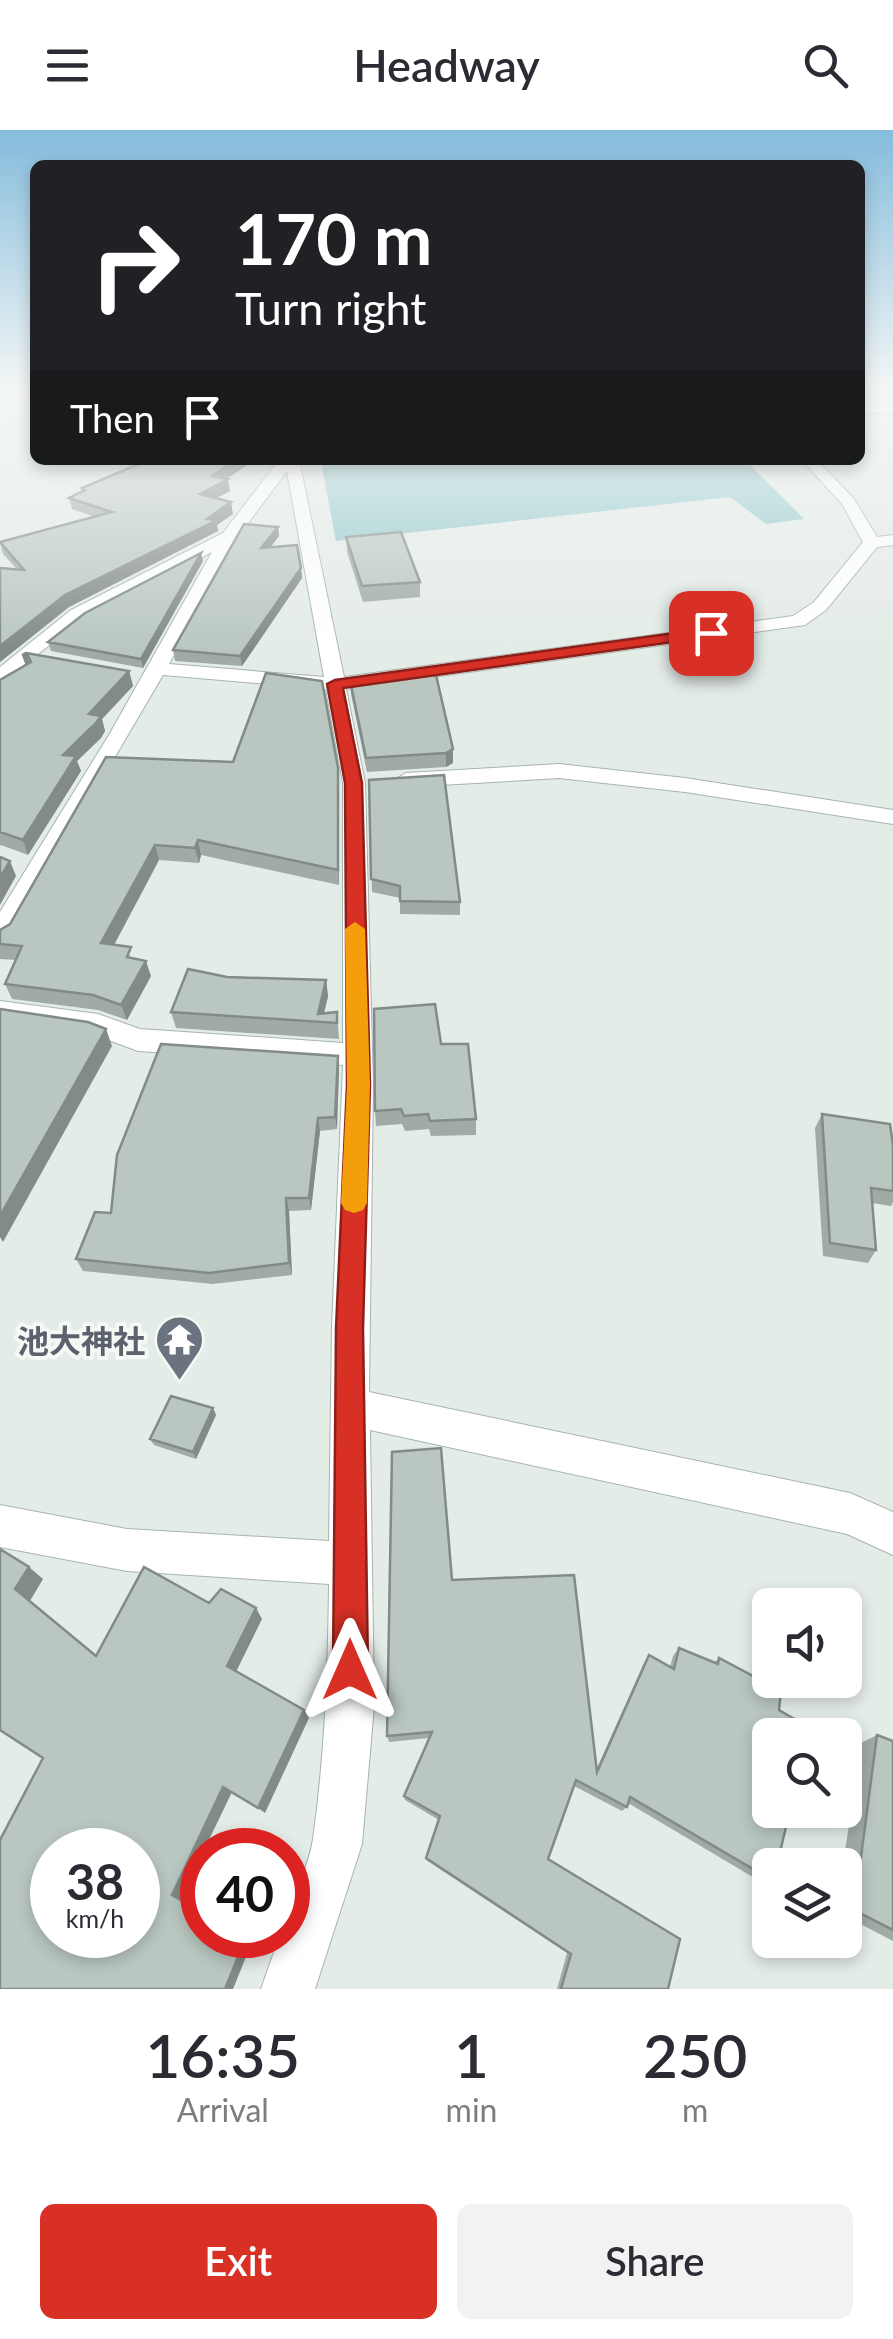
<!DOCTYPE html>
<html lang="en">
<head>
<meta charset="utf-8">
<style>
  :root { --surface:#fff; --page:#f2f2f3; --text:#2b2b33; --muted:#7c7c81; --accent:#d93025 }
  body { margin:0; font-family:Lato,"Noto Sans JP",sans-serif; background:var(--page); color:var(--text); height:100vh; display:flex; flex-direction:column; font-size:38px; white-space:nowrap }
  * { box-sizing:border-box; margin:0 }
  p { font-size:32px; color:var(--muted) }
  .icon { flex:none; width:55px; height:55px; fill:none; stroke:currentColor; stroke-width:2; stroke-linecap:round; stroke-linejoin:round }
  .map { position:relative; height:1859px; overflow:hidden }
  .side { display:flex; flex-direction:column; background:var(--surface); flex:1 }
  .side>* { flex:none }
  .banner { position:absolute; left:30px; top:30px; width:835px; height:305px; border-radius:15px; box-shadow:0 5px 15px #0003; background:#202124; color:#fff; overflow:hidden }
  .controls { position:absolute; left:752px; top:1458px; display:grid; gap:20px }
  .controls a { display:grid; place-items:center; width:110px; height:110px; border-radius:15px; background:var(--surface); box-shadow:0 5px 15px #0003; font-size:50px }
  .speed { position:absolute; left:30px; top:1698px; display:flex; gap:20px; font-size:50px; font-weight:700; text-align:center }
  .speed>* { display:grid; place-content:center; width:130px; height:130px; border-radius:50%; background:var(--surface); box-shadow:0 5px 15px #0003; line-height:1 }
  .speed small { font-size:25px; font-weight:400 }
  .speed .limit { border:15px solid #d22; background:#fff; color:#111 }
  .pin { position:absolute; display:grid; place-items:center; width:85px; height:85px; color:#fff; margin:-42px; border-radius:20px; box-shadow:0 5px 15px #0006 }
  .me { position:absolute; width:110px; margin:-55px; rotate:0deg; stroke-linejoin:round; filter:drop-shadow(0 0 8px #0008) }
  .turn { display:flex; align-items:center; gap:35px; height:210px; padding:0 40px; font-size:45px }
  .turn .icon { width:130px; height:130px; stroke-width:2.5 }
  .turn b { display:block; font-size:70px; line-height:85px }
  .then { display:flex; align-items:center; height:95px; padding:0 40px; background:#0003; gap:20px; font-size:38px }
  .eta { display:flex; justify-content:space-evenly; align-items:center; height:170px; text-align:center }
  .eta b { font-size:60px; font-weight:600; line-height:70px }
  .action { display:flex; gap:20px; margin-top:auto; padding:20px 40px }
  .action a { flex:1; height:115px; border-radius:15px; background:var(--accent); color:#fff; font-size:40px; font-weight:600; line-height:115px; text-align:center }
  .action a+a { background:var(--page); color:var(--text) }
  header { display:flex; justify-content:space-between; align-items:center; height:130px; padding:0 40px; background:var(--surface); font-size:45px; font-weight:600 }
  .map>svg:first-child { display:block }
  .water { fill:#92c8cb }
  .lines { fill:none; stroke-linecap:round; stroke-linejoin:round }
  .minor-casing { stroke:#a7b4ae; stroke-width:2 }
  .minor { fill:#fff; fill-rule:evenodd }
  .wall { fill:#a0aba6 }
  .shaded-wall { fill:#828b87 }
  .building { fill:#bac7c1; stroke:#828b87; stroke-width:2.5; fill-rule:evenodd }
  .route { fill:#d93025; stroke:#8d1f18; stroke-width:2.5 }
  .slow { fill:#f59e0b }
  .labels { text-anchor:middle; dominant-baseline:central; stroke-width:8; stroke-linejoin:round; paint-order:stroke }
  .near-worship-label { font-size:32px; font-weight:bold; fill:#5b616d; stroke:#f4f9f6; text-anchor:end }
</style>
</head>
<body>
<header><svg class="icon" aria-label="menu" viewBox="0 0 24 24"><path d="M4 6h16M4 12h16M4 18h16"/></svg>Headway<svg class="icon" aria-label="search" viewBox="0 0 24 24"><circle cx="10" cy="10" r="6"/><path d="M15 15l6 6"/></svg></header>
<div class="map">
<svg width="893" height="1859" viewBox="0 0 893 1859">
  <rect width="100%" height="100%" fill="#e4ece8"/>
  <path class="water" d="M325,330H745L804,389L766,394L730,367L336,411L322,337Z"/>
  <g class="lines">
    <defs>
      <path id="minor" d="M3,258H35V265Z
        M860,274L893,276V284L860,282Z
        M279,330H299L344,547L793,486L814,472L863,412L842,374L802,330H817L854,369L877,407L893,405V415L877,417L826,480L805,495L346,559L365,653L373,955L369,1262L850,1363L893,1382V1425L847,1404L370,1300L374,1576L362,1714L315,1859H261L280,1805H288C288,1770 308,1742 313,1709C325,1624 328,1540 329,1454L127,1441L0,1417V1375L127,1399L329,1411L332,1197L343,935L138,921L95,905L0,891V871L98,884L140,899L343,913V653L326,559L163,545L48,741L13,807L9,813L0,816V782L109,605L212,422L85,488L0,553V537L71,480L223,403ZM287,341L324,547L169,534L237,408Z
        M559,634L685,648L893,680V694L685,662L559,648L406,657L395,650L406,643Z"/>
    </defs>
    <use href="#minor" class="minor-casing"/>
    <use href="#minor" class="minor"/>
  </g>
  <path class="wall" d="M148,330H251L252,332L226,349L230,361L216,368L233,384L217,395L218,401L69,477L0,532V438L17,439L3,424L0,412L95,387L72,379L69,368L82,361V358Z
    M278,397L279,406L270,418L301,438L302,448L242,536L175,531L173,520Z
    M346,407L420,452V467L363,472L347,422Z
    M203,431L143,538L51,521L48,512Z
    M22,525L129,541L133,556L102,589L105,601L101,608L77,631L81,641L28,725L1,715L0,716V550L26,535Z
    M436,545L453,633L446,637L367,642L351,564L350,550Z
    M106,627L338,638L339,755L201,725L199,733L159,730L114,815L135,829L151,846L127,890L98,880L12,869L5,854L16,830L0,829V800L10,794Z
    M369,650L460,772V785L400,784V768L372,762Z
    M227,847L326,850L328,866L324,883L337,882L339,909L176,898L171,882Z
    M441,914L476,989V1005L431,1006L429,999L405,1001L402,994L376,996L375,981Z
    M339,938L337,999L320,1001L311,1080L289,1081L292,1145L213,1154L83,1141L76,1129L111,1083Z
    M822,984L893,1015V1072L891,1076L872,1073L876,1120L868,1133L823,1126L815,998Z
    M213,1278L216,1285L196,1329L154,1315L150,1309Z
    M452,1450L597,1638L644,1533L649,1525L670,1537L673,1526L679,1518L714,1533L719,1528L770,1735V1752L763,1753L628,1673L627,1677L622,1681L574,1656L548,1729L668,1859H557L567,1823L426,1730V1728L439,1690L405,1670L404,1666L429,1608L389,1612L387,1606Z
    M877,1605L893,1611V1811L845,1786V1735H843L861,1613Z"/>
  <path class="shaded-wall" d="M236,330H251L252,332L214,357L212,346Z
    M228,349L230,361L202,376L200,364Z
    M231,372L233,384L217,395L218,401L69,477L0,532V516L65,465L207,389Z
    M278,397L279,406L262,428L261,418Z
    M201,423L203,431L143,538L141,529Z
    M301,438L302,448L242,536L240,526Z
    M27,524L32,538L27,539L22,525Z
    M129,541L133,556L102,589L105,601L101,608L77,631L81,641L28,725L23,710L63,625L89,584Z
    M453,619V633L446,637V623Z
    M338,638L339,653V755L338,740Z
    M198,710L201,725L199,733L195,718Z
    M155,715L159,730L107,828L101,813Z
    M10,731L16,746L0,775V748Z
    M146,831L151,846L127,890L121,875Z
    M326,850L328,866L322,892L318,884Z
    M106,899L112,916L3,1112L0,1107V1086Z
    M338,926L339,938L337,999L335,987Z
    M318,988L320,1001L311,1080L309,1068Z
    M286,1068L289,1081L292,1145L289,1133Z
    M213,1278L216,1285L196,1329L193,1322Z
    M29,1437L43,1449L30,1471L15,1459Z
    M256,1478L262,1489L234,1546L227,1536Z
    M304,1580L309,1588L265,1683L258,1678Z
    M223,1657L232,1662L204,1720H202V1724L182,1767L202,1778V1782L172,1765Z
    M242,1805H250L254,1807L233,1859H225Z"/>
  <path class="building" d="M148,330H236L212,346L228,349L200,364L231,372L207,389L217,390L65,465L0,516V438L24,440L0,412L112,382L69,368L85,360L82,358Z
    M244,394L278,397L261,418L297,415L301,438L240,526L173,520Z
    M401,402L420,452L362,456L346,407Z
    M201,423L141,529L48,512L85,483Z
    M26,523L129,541L89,584L101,586L96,593L63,625L76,626L23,710L0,702V550L31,532L27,524L22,525Z
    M266,543L322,551L338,638V740L198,710L195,718L155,715L101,813L131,817L127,827L146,831L121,875L93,865L5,854L22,816L0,814V800L10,794L106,627L233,632Z
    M436,545L453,619L446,623L366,628L350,550Z
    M444,645L460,772L400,771V756L371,749L369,650Z
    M0,727L10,731L0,748Z
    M188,839L227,847L326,850L318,884L337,882V893L171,882Z
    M435,874L441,914H468L476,989L430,991L428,984L404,986L401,979L375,981L374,879Z
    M0,879L88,892L106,899L0,1086Z
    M161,914L338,926L335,987L318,988L309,1068H286L289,1133L209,1143L76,1129L95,1082L111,1083L117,1025Z
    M822,984L890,994L893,1015V1061L871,1058L876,1120L830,1113Z
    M171,1266L213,1278L193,1322L150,1309Z
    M441,1318L452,1450L574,1445L597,1642L649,1525L674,1539L679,1518L718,1534L719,1528L781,1561L779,1580L810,1598L808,1605H770V1680H790L777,1735H770V1749L630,1667L627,1677L576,1650L548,1729L680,1809L668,1859H561L571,1824L426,1728L440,1686L404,1666L432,1602L387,1606L392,1322Z
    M0,1419L29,1437L15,1459L96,1526L144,1437L209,1473L221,1459L256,1478L227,1536L304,1580L258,1678L223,1657L172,1765L202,1782V1805H242L246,1807L225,1859H0V1710L43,1628L0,1600ZM52,1720H138V1805H52Z
    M877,1605L893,1611V1800L854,1780Z"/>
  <linearGradient id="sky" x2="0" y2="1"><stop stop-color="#85bcdc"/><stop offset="0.5" stop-color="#f3f6f5"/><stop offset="1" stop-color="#f3f6f5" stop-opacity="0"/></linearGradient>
  <rect width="893" height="519" fill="url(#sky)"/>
  <path class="route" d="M711,498L716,500V506L343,558L362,653L370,955L363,1198L368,1540L363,1553L350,1558L338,1553L333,1540L336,1198L347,955L345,653L327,554L335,550Z"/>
  <path class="slow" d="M355,792L365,799L370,955L367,1073L363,1080L354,1083L345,1080L341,1073L347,955L345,799Z"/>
  <defs>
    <symbol id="temple-pin" viewBox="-11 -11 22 30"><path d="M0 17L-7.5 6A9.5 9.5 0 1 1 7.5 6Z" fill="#6b7280" stroke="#f4f9f6"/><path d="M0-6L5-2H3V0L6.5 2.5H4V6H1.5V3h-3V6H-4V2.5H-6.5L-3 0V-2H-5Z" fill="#fff"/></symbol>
  </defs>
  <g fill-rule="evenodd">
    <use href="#temple-pin" x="152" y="1182" width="55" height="75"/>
  </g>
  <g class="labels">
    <g class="near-worship-label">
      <text x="145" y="1210">池大神社</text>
    </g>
  </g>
</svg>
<div class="controls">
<a><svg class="icon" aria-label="sound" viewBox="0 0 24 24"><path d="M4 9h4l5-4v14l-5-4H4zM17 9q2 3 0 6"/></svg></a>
<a><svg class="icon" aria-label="search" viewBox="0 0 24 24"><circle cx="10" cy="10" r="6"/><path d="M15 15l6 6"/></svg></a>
<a><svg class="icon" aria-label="layers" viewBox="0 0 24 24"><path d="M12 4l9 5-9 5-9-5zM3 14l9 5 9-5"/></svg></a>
</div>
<div class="speed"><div>38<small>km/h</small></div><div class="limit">40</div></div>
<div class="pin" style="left:711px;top:503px;background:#d93025"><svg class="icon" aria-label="arrive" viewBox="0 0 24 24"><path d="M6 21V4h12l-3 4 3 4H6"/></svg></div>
<svg class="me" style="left:350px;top:1540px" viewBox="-20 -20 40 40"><path d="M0-17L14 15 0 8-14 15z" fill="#d93025" stroke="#fff" stroke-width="4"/></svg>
<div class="banner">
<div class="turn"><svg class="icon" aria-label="right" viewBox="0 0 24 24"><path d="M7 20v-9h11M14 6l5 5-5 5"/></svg><div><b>170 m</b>Turn right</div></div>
<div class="then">Then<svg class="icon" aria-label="arrive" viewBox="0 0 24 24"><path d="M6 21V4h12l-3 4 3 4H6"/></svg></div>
</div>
</div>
<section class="side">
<div class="eta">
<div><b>16:35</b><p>Arrival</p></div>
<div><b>1</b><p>min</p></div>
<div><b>250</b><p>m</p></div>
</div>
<div class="action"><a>Exit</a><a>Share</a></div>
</section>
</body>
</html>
